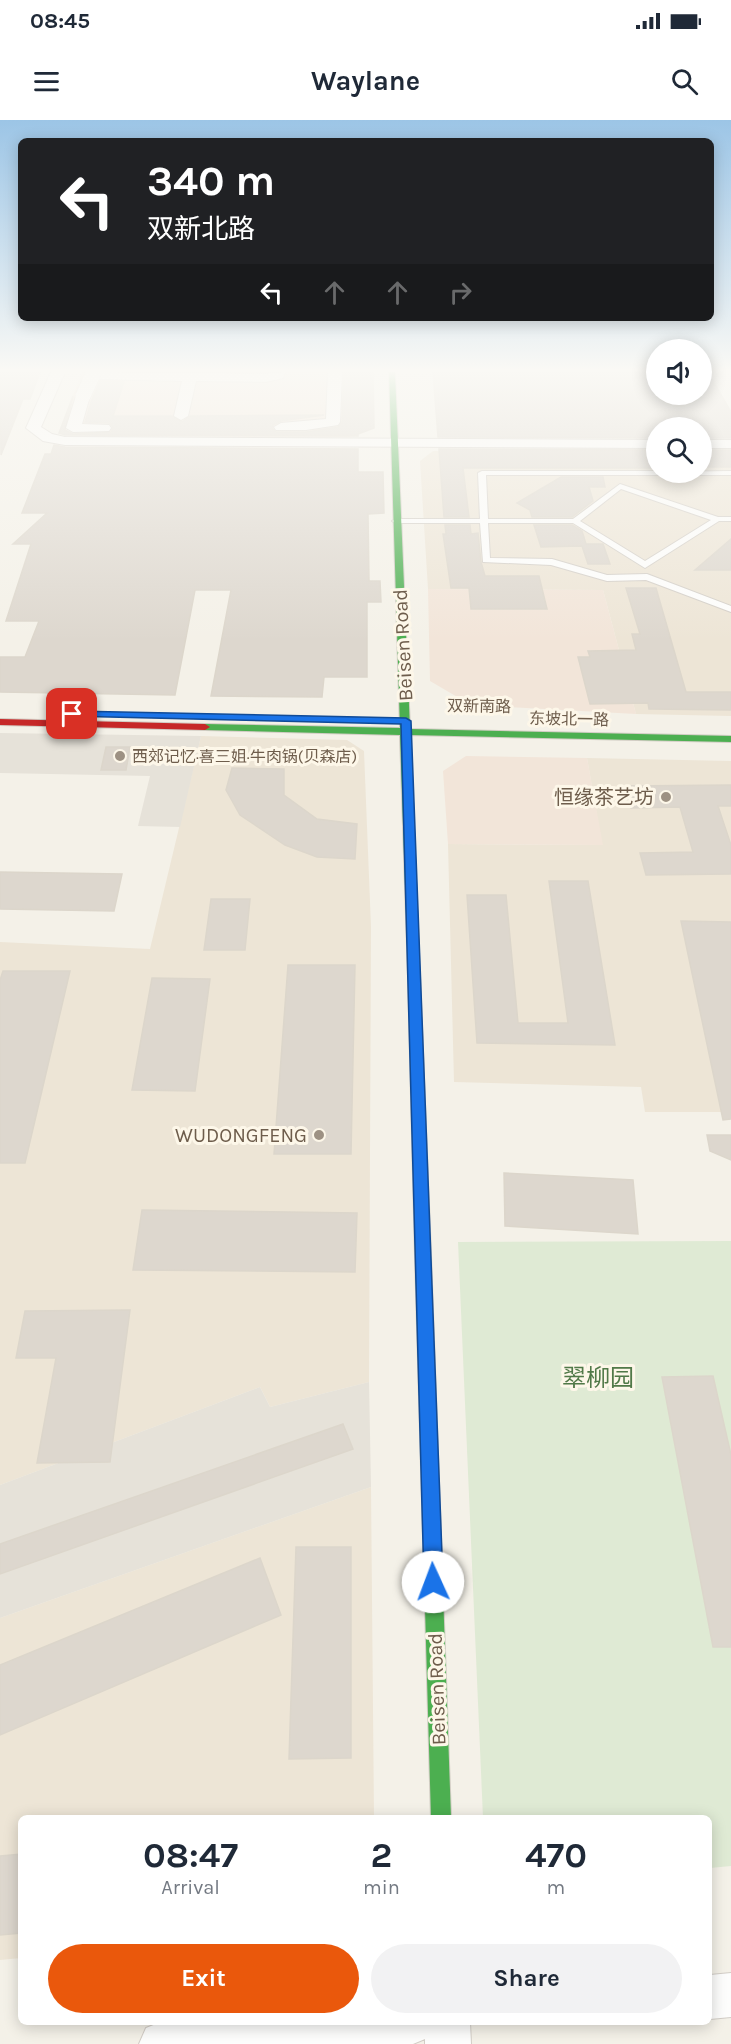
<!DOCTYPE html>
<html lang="en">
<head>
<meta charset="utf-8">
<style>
  :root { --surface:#fff; --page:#f2f2f3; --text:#1f2937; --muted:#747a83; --accent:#ea580c }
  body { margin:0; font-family:Karla,"Noto Sans SC",sans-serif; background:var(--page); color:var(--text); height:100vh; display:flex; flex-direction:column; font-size:22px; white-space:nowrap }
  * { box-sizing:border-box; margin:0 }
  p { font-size:20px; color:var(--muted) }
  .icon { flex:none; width:33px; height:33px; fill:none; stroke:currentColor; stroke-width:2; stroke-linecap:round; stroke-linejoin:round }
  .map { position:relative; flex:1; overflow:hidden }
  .panel { position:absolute; left:18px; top:1695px; width:694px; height:210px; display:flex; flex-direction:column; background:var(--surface); border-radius:9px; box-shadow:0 3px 15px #0003 }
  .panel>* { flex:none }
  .hud { position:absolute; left:18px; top:18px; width:696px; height:183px; border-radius:9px; box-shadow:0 3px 15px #0003; background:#202124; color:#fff; overflow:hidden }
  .tools { position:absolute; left:646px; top:219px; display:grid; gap:12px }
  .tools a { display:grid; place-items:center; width:66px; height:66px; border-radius:50%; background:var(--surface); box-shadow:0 3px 15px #0003; font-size:30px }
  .pin { position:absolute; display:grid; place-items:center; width:51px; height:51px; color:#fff; margin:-26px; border-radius:12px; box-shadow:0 3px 9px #0006 }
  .me { position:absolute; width:66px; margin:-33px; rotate:358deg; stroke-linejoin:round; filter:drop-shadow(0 0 4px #0008) }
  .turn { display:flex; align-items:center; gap:21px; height:126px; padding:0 30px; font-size:27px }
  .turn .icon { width:78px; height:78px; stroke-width:2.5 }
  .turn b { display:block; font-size:42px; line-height:51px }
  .lanes { display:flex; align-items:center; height:57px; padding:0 30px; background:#0003; justify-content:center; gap:30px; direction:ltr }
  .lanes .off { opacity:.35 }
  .eta { display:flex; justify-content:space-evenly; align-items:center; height:102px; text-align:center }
  .eta b { font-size:36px; font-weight:700; line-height:42px }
  .primary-button { display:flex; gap:12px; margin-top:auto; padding:12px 30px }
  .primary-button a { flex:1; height:69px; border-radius:36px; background:var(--accent); color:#fff; font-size:24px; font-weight:700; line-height:69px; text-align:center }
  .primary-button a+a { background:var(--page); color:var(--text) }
  .status { display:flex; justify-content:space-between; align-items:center; height:42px; padding:0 30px; background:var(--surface); direction:ltr }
  .status svg { height:16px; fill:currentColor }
  header { display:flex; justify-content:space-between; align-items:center; height:78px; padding:0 30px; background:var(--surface); font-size:27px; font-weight:700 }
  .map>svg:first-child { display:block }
  .residential { fill:#ede5d6 }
  .commercial { fill:#f2e5d9 }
  .industrial { fill:#e6e2d9 }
  .green { fill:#dfead4 }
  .building { fill:#ddd7ce; stroke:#dcd6cb; stroke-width:1.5 }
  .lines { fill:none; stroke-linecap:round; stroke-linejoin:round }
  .lane-casing { stroke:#d3cec7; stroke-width:2 }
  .street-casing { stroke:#d3cec7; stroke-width:2 }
  .fast-casing { stroke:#d2cdc4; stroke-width:2 }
  .slow-casing { stroke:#d2cdc4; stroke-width:2 }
  .jam-casing { stroke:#d2cdc4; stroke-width:2 }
  .lane { fill:#fdfdfc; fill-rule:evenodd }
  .street { fill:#fdfdfc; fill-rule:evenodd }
  .fast { fill:#4caf50; fill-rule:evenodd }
  .slow { fill:#ffc107; fill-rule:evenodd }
  .jam { fill:#c62828; fill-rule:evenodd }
  .street-bridge-casing { stroke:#d3cec7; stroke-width:16; stroke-linecap:butt }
  .street-bridge { stroke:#fdfdfc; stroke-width:15 }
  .route { fill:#1a73e8; stroke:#114b97; stroke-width:1.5 }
  .poi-dot { fill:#9d9183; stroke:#fdf7e9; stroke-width:2 }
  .labels { text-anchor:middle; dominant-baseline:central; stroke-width:6; stroke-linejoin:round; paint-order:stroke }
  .far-street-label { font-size:16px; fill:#6e5d4c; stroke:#fdf7e9 }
  .far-poi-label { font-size:16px; fill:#6e5d4c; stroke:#fdf7e9; text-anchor:start }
  .street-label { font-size:20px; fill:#6e5d4c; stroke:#fdf7e9 }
  .poi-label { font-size:20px; fill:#6e5d4c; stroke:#fdf7e9; text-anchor:end }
  .near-park-label { font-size:24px; fill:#517948; stroke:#fdf7e9 }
</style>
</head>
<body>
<div class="status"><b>08:45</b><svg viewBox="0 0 49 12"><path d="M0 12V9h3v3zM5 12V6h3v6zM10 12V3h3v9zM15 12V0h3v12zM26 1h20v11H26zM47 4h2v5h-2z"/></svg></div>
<header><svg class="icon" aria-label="menu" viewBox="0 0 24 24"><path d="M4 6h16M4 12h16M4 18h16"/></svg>Waylane<svg class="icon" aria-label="search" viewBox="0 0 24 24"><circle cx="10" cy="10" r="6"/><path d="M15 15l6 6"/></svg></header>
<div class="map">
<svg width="731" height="1924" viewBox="0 0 731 1924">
  <rect width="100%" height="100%" fill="#f4f1e8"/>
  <path class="residential" d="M433,331L657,332V352H702V332H731V596L636,594L603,470L428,469L420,341Z
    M201,616L347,620L364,631L371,807L369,1262L270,1287L260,1267L0,1365V822L150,829Z
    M587,638L731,641V992H645L641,967L454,962L448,724L602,725Z
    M371,1367L374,1698H21V1838L0,1840V1498Z"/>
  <path class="commercial" d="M82,252H373L374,308L349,317L97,316L61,307Z
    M428,469L603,470L636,594L471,585L430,561Z
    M466,636L587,638L603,725L448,724L443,651Z"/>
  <path class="industrial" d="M0,613L201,616L180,707L138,706L150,656L0,653Z
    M369,1262L371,1367L0,1498V1365L260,1267L270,1287Z"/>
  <path class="green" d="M731,1121V1746L710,1748V1698H483L458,1122Z"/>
  <path class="building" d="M0,252H40L30,279H23L1,335Z
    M344,252H373L374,308L358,314V316L65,315L59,313L73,276L65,310L73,314L111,312L113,307L109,303L85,302L91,282L100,261L124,262L113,296H172L182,302L190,296L324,295L281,301L273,305L272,308L276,312H306L338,307L342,302Z
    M433,252H657V274H702V252H708L731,292V318H702V308H657V318L438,317Z
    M54,325L65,327L358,329V352H383L384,393L368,394L369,461H380L381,482H367V557H324L322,577L211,576L231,470H195L175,575L0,572V537H25L39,501H6L31,424H13L47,393H22L45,334H51Z
    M439,329L657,330V348H463L469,397H444Z
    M702,330H731V347H702Z
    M561,357H603L605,367H589L593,381L572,397H532L530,390L517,383Z
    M445,405H470L471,414L478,413L481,442L485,456H539L547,489H471L469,468H451L443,414H446Z
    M534,405H572L582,411L586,424H603L610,444H588L582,426L541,427Z
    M731,419V450H695Z
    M626,468H656L686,572H731V590L649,589L648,583L590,584L578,537H590L588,531L636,530L632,514H640Z
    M106,627H130L126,650H101Z
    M232,648L284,649V675L317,699L357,704L355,739L317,737L285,725L240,695L226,670Z
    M731,665V686H718L731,725V754L646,755L640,733L693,732L680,687L631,688L625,666Z
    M0,752L122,754L114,791L0,789Z
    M549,761H588L615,925L477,923L467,775H506L518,903H568Z
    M211,779H250L245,830H204Z
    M681,801L731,802V999L723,1000Z
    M288,845H355L351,1034H274Z
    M3,851H70L25,1043H0V860Z
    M152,858L210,859L195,971L132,970Z
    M707,1015H731V1040L710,1031Z
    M504,1053L633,1060L638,1114L505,1106Z
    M142,1090L357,1093L355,1152L133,1150Z
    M130,1190L110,1342L37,1343L56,1238H16L25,1191Z
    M713,1256L731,1335V1527H713L662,1257Z
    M343,1304L353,1329L0,1454V1424Z
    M296,1427H351V1638L289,1639Z
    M260,1438L281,1495L0,1615V1545Z
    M21,1734V1813L0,1815V1736Z"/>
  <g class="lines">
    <defs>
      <path id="lane" d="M482,351H657V352L731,351V355H486L488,399H573L620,364L718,397H731V401H719L645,448L573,403H488L490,438L552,439L607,455L647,454L731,486V492L646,460L607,461L551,445L483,442L480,403H396L392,401L396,399H480L478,353ZM621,369L711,400L645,441L580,401Z"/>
      <path id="street" d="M51,252H65L41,307L52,314L65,317L657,320V328L65,325L43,321L26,308Z
        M85,252L266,254L285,252L283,258L266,262L196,261L188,296L181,300L174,296L182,261L92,259L87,258Z
        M328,252H342L340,302L338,305L306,310H276L274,307L281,303L326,299Z
        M83,272L90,276L82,304L109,305L111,308L109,311L73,312L66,308L76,276Z
        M702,320H731V328H702Z
        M731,1853V1897L710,1899V1855Z
        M161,1902H470L471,1924H425V1919L413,1924H139L146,1908Z"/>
      <path id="fast" d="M389,252H395L410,609L731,616V622L410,615L420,856L414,860L408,856L400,615L205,610L200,607L205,604L400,608Z
        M423,1130L428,1132L431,1136L451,1698H431L415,1136L418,1132Z"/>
      <path id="slow" d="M414,852L420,856L431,1136L428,1140L423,1142L418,1140L415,1136L408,856Z"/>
      <path id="jam" d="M0,599L205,604L210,607L205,610L0,605Z"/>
    </defs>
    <use href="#lane" class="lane-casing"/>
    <use href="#street" class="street-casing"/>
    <use href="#fast" class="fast-casing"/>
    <use href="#slow" class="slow-casing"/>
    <use href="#jam" class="jam-casing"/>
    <use href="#lane" class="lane"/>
    <use href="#street" class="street"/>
    <use href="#fast" class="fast"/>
    <use href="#slow" class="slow"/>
    <use href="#jam" class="jam"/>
    <defs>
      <path id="street-bridge" d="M83,276L94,252"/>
    </defs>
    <use href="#street-bridge" class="street-bridge-casing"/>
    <use href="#street-bridge" class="street-bridge"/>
  </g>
  <linearGradient id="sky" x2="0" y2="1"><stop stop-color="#9cc5e6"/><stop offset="0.48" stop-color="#faf9f5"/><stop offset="1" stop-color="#faf9f5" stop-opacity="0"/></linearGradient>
  <rect width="731" height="521" fill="url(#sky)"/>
  <path class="route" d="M72,591L406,598L411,601L443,1462L440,1468L433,1471L427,1468L424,1462L401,604L68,596V592Z"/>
  <g class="poi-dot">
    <circle cx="120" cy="636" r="6"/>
    <circle cx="666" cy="677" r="6"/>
    <circle cx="319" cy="1015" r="6"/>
  </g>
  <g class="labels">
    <g class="far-street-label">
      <text transform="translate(479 586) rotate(1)">双新南路</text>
      <text transform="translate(569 599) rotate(1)">东坡北一路</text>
    </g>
    <g class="far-poi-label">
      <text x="132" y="636">西郊记忆·喜三姐·牛肉锅(贝森店)</text>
    </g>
    <g class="street-label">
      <text transform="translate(403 525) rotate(-93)">Beisen Road</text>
      <text transform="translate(437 1569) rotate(-92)">Beisen Road</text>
    </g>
    <g class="poi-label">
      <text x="654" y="677">恒缘茶艺坊</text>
      <text x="307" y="1015">WUDONGFENG</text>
    </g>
    <g class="near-park-label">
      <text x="598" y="1258">翠柳园</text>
    </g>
  </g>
</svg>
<div class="tools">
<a><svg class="icon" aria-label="sound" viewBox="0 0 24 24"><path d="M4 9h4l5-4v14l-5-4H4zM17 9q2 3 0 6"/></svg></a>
<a><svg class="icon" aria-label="search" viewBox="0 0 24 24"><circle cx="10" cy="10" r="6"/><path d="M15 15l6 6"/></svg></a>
</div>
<div class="pin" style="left:72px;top:594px;background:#d93025"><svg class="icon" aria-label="arrive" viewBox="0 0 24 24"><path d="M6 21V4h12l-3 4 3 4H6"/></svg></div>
<svg class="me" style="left:433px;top:1462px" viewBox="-20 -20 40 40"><circle r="19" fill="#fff"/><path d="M0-13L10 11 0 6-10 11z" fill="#1a73e8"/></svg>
<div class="hud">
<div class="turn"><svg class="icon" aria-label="left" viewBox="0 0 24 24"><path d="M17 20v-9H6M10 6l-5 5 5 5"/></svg><div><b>340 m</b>双新北路</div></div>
<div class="lanes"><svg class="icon" aria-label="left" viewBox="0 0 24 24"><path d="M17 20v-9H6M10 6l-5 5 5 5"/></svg><svg class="icon off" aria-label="ahead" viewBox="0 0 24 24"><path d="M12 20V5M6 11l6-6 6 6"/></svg><svg class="icon off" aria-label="ahead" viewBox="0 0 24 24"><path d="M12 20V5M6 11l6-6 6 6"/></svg><svg class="icon off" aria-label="right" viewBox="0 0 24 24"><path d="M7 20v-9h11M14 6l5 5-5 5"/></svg></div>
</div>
<section class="panel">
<div class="eta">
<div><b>08:47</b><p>Arrival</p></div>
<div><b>2</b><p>min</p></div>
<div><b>470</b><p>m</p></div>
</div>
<div class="primary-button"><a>Exit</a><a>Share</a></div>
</section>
</div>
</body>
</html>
